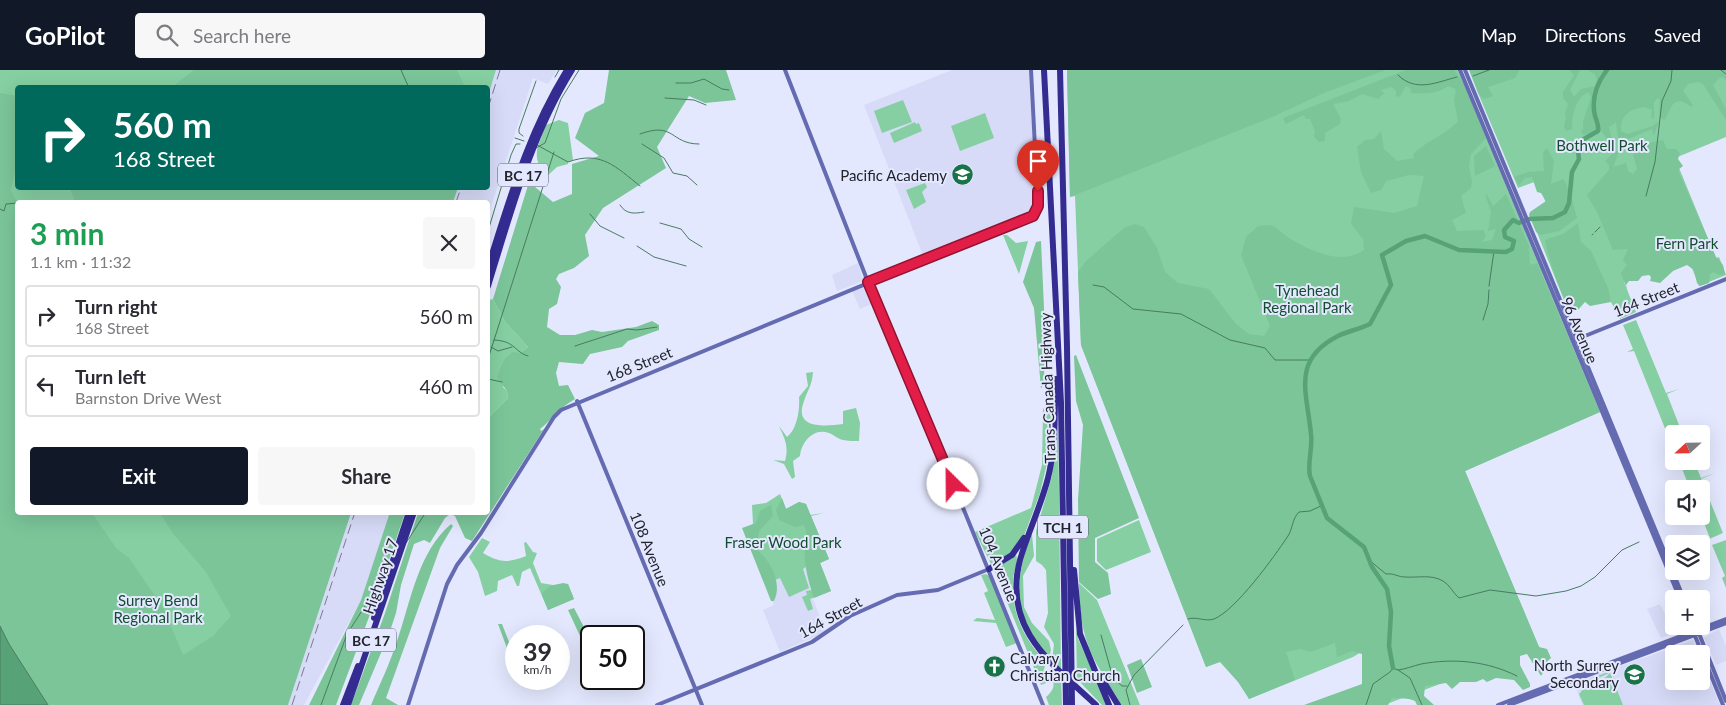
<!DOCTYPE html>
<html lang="en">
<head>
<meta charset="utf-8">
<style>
  :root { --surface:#fff; --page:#f7f7f7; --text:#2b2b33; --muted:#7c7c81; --line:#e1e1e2; --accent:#111827 }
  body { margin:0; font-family:Lato,sans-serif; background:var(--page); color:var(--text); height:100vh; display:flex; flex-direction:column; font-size:19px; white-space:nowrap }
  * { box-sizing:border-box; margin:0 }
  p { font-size:16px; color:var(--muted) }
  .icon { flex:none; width:28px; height:28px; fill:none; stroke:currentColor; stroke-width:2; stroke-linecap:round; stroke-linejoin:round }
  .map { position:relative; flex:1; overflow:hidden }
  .drawer { position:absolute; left:15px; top:130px; width:475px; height:315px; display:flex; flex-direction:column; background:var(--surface); border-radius:5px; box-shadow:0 5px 20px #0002 }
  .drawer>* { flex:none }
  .hud { position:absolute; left:15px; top:15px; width:475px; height:105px; border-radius:5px; box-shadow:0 5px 20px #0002; background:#00695c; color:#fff; overflow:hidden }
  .needle { width:32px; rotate:248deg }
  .tools { position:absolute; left:1665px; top:355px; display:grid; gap:10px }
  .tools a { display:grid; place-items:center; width:45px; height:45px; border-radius:5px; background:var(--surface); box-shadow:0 5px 20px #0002; font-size:25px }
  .speed { position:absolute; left:505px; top:555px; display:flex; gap:10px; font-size:25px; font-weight:700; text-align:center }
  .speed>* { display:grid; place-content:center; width:65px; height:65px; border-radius:50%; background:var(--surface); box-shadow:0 5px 20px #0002; line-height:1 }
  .speed small { font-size:12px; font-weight:400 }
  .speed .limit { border:2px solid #111; border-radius:8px; background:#fff; color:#111 }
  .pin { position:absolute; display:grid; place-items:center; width:42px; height:42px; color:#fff; margin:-51px -21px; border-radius:50% 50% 50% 0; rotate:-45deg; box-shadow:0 0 5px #0007 }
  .pin .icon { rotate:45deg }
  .me { position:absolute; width:55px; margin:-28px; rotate:337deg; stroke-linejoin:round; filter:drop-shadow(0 0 4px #0008) }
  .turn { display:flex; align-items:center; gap:18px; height:105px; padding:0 15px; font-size:22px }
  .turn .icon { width:65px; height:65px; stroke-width:2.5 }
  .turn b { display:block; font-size:35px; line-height:42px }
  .round { display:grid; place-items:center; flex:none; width:52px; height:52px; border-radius:5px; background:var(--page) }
  .overview { display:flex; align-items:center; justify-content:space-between; height:85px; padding:0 15px }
  h1 { font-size:30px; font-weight:700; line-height:38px; color:#1e9e55 }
  .button { display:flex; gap:10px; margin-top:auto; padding:10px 15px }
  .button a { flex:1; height:58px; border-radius:5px; background:var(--accent); color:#fff; font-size:20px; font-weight:700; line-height:58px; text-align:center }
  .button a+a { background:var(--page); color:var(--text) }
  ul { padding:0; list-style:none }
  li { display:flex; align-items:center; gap:15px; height:62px; margin:0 10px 8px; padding:0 5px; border:2px solid var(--line); border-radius:5px }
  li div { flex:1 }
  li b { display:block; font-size:19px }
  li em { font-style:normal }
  header { display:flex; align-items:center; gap:30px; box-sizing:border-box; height:70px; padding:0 25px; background:var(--accent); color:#fff }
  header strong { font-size:24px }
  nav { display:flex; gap:28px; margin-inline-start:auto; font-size:18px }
  .search { width:350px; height:45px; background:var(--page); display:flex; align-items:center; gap:12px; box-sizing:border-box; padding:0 18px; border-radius:5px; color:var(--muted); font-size:19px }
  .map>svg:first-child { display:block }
  .built { fill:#d7dbf7 }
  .green { fill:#85cfa2 }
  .forest { fill:#7bc599 }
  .water { fill:#58a277; stroke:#487c61 }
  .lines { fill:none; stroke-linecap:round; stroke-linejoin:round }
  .stream { stroke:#487c61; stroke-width:1 }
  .river { stroke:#58a277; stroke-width:4.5 }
  .secondary { stroke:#656bb0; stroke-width:4 }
  .highway { stroke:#342c91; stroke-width:6 }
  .rail { stroke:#797c8c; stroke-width:1; stroke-dasharray:10 5; stroke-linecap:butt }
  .route-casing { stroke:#92132f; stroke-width:12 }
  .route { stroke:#e11d48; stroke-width:9 }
  .labels { text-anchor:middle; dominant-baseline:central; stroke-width:4; stroke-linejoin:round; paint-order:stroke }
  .shield { fill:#e4e8fe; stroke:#5c5e6c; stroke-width:1 }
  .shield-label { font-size:14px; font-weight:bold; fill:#21232d }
  .park-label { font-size:15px; fill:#134c2f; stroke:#e4e8fe }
  .poi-label { font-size:15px; fill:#21232d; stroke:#e4e8fe; text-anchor:end }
  .street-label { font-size:15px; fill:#21232d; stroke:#e4e8fe }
</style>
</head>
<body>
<header>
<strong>GoPilot</strong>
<div class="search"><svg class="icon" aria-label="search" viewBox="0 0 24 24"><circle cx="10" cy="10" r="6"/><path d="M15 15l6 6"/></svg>Search here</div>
<nav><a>Map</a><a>Directions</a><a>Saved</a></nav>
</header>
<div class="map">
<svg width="1726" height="635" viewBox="0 0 1726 635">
  <rect width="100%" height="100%" fill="#e4e8fe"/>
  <path class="built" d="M496,0H557L548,14L533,8L488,146V132H453L458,118H488V26Z
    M952,0H1029L1036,138L1031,144L924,188L864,35Z
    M858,193L863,211L837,221L832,205Z
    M865,216L868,218L874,233L860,239L852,221Z
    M351,443H390L361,530L304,635H288Z
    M806,497L813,529L826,562L780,582L763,540L774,535L766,514Z
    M1660,534L1665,544L1674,541V556H1688L1689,558L1661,568L1647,539Z
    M1719,559L1726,576V591L1716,595L1704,568Z
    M1693,570L1699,584H1674V611H1701V590L1720,635H1582L1574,613Z"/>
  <path class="green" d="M0,0H496L488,26V18H18V118H457L452,132H18V442L348,443L285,635H48L9,574L0,556Z
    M1067,0H1458L1600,342L1465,401L1539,577L1384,635L1363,581L1353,587L1249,629L1232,587L1206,597L1081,275L1075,126L1070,127Z
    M1477,0H1726V67L1675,88L1716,188L1719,187L1726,205L1699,216L1690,193L1655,200L1624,212L1636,242L1620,249L1611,232L1607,219L1566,235L1530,145L1548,138L1537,111L1518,118L1478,23Z
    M903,30L912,52L882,63L874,41Z
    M985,43L994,68L960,81L951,56Z
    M559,50L568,53L573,90L568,92V94L557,97L546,107C530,84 538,78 546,55Z
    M915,52L916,54L919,53L922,61L894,73L890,63Z
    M925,113L927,117L922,122L926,132L914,139L906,120Z
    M1003,165H1007L1016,173L1028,171L1019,204Z
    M493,229L505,252L528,277L520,283L503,317L507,321L508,328L488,348V235L489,230Z
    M1636,250L1666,323L1679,319L1667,324L1679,355L1666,361L1634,281L1627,282L1633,279L1623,255Z
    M813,302C812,316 808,319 804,331C793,360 826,356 843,354V341L856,338L860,353L859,371C853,371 848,371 843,370C838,369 834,365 829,363C813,357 801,373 800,386L793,391L795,407L792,409L784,394L773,390L785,391C789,377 785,369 779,356L787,367C797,359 800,340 799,327L808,316L806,303Z
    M1053,318L1049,385L1040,423L1024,466L1010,484L991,494L975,462L1031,438L1042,395L1043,339L1046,336L1048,320Z
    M1058,337L1061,600L1052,590L1054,574L1044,557L1048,543L1046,500L1042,495L1036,491V461L1052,406Z
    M1679,391H1694L1701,408L1715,403L1701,409L1723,463L1700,473L1710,468L1701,446V419H1690Z
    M780,424L786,439L799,432L806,434L810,445L824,443L811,446L829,489L820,493L831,521L810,529L813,539L808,541L802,527L807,525L806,521L812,520L806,497L803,499L809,518L789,527L780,508L766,514L743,459L753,454L752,435L766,433Z
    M1139,450L1151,482L1106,500L1097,491V469Z
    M1032,464L1034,486L1023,506L1024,537L1032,553L1049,571L1051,580L1049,588C1042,578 1031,567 1026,556C1013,526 1020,493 1032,464Z
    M482,468L490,472L483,483C500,493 508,493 526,486L524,473L526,472L533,482L537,483L533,493L541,513L553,515L568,514L574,529L548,540L530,498L522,502L519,516H517L512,505L498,511L497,521L485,526L478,502L469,487Z
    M1726,470V518L1722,508L1725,506L1712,475Z
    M1016,484C1019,492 1013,502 1013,511C1011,542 1024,570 1046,592L1043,603L1046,613L1041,615L994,500Z
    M986,504L989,506L1017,573L1006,577L996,553L973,551L977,548L995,550L984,523L988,521L981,505Z
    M1079,513L1097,530L1140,635H1121C1115,622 1106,611 1099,598C1083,571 1079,544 1079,513Z
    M1076,558L1078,569L1108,635H1102L1077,609Z
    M1051,597L1061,608L1062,635H1049L1046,627C1060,615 1050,611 1051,597Z
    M1608,602L1609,603L1596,609L1607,610L1605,608L1610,603L1614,612L1610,611L1616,617L1623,635H1584L1579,624L1590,611L1577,616V614Z"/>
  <path class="forest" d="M194,0H457L465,17H172Z
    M609,0H726L736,30L705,33L689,26L657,77L666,98L603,138L585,165L589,186L574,198L559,204L556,209L561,217L557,234L549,239L547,257L560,265H575L592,260L602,262L636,257L652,251L659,255V260L628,271L622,277L590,284L583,294L559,292L556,303L559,316L568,315L575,329C559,338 553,349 540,359L541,361L544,359L472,471L465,468L455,446L450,444L445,448L430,473L424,470L414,474L401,515L396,543L389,564L359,635H351L385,543L418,443L488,442V348L508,328L507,321L497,307L504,290L512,282L520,283L528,277L505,252L493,229L529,112L553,132L572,124V94L599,86L575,68L585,43L604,33Z
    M1067,0H1386L1326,22L1270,48L1070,127Z
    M1406,0H1454L1464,14L1486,68L1471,84L1469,96L1472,111L1471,118L1461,126L1466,143L1452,150L1457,161L1483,160L1486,166L1482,172L1492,170L1496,159L1488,161L1491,142L1485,124L1487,125L1493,136L1506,124L1529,176L1530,195L1537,193L1600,342L1465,401L1539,577L1547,579L1551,588L1543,595L1544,601L1541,606L1527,584L1520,586V595L1530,614V617L1523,620L1514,610L1496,608L1487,612L1483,609L1476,612H1460L1452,619L1446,613L1425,616L1424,626L1434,635H1417L1415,631C1409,628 1399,628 1392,628L1388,635H1304L1362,614V584L1352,581L1337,587L1335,573L1310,582L1300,579L1286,582L1295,610L1249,629L1238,612L1220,592L1206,597L1081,275L1078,202L1086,191L1124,158L1135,154L1144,157L1157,178L1165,202L1178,213L1209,219L1236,254L1249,264L1264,266L1270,256L1241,185L1246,167L1258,156C1262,156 1266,155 1270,155C1276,156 1283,164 1289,168C1310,181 1342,196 1364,180L1363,169L1351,154L1354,137L1394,143L1417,136L1424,106L1409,105L1386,111L1381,120L1371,123L1361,102L1357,77L1365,70L1374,69L1381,61L1384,79L1397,91L1414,88L1413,85C1421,74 1447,64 1458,51L1454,31L1456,19L1448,16C1437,24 1424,24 1411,23L1410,18L1406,16L1400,26L1396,27V21L1392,17L1380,20L1384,23L1378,29L1362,24L1349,31L1333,34L1341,49L1340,54L1325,63V71L1319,72L1314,67L1315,61L1310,49H1306L1304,45L1286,54L1283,48Z
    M1469,0H1519V1L1515,8L1488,17L1493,26L1484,29L1478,23Z
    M1569,0H1580L1570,20L1574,27L1581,19L1595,16L1597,10L1595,4L1587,0H1726V10L1723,7L1719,8L1713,15L1726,39V50L1703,14L1699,12L1688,14L1683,21L1693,35L1692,37C1689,36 1687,34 1685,33C1672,26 1669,43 1665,50L1659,47L1660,30L1658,28L1654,32V49L1651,47L1652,40L1644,37C1630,39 1620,45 1621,61L1627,64L1653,56L1659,51L1654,66L1652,59L1623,71L1618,68L1616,52L1609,57L1612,70L1610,72L1601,61L1583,65L1581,61L1583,59V52L1591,27L1588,22C1575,29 1572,45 1572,59L1566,61L1564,57L1566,47L1565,43L1568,34L1563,28V22L1574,5Z
    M0,23L18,26L17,91L11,120L18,134V442L92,443L116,478L129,488L164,539L183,585L213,566L231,546L206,502L172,462L160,443H351L288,635H48L9,574L0,556Z
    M1663,70L1667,79H1676L1680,83L1678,89L1683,96L1678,100L1716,187L1723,195L1725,204L1720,205L1713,202L1710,204L1709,213L1700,216L1697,213L1694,200L1687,195L1673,201L1660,213L1650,211L1651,207L1649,205L1642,206L1638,211H1629L1626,215L1628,222L1621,203L1627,195L1623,190L1628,179L1613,180L1598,144L1587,125L1609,100V95L1605,91L1616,81L1619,82L1613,97L1626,93L1628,101L1633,104L1637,99L1633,84L1637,81V75Z
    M1486,76L1495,96L1475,106L1474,86Z
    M1547,78L1554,91L1551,114L1563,109C1571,121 1573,134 1577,148L1559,161L1540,165L1536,162L1529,145L1530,142L1546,131L1541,123L1537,122L1532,107L1525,108L1519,115L1514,107L1528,102L1544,101L1543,83Z
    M70,118H458L453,132H75Z
    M1578,153L1581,172L1591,181L1608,218L1611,232L1590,236L1585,232L1577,241C1562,238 1548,185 1545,170L1563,164Z
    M1041,171L1045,260L1044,312L1041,319L1034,238L1023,212L1036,172Z
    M1076,285L1139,448L1095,468V492L1108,503L1111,524L1098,529L1079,512L1078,430L1083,355L1076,331L1074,286Z
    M782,428L786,439L799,432L806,434L829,489L820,493L831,521L814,528C810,517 806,502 805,490C803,477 810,467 804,455L795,457L779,450L776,440Z
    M771,435L773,446L759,461L756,479C770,490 783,513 774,531H771L742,458L756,453L760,441Z
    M390,442L405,443L375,531L336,635H309L361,530Z
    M451,454L453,456L440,478L386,628L398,635H371C380,614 390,593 397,571C411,531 418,482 451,454Z
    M563,513L568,514L574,529L548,540L542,525L543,522L550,516Z
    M574,538L587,563L580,566L568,540Z
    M498,554H502L516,590V602Z
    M1141,589L1152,617L1137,623L1127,595Z"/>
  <path class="water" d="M0,556L9,574L48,635H0Z"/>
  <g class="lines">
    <path class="stream" d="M401,0L409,18
      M1721,0L1726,4
      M1398,5C1416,23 1437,12 1457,7
      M1473,6L1489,0
      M555,7L559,0
      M676,13H691L704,9L722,19L729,20
      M665,28L694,30L706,35
      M640,64C675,51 670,74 699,74
      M523,66L519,63V59L536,11
      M515,68L524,71
      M642,74L664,88L673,103L687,106L697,115
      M537,75L568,92C601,80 616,97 640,116
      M536,78L545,73L561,29L579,0
      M1646,126L1655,92L1662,31L1671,11L1672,0
      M620,135C626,144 633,144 644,142
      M0,139L4,141L6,134L30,132
      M590,144L600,156L624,168
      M660,153L681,159L689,169L702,177
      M488,161L511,85L516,74H520
      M1595,162L1600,157
      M1592,165L1593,164
      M637,176L654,187L686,196
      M1093,215L1104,217L1133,239L1181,244L1230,270L1265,278L1275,290H1309
      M1489,216L1494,181
      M1483,250L1488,234L1489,220
      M494,270C516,271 514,282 528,286
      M575,276L627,259L637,260L657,257
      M491,277L498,281L512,277
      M488,289L554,82
      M488,309L502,312
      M406,473L426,442
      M1369,490L1386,504C1394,503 1398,507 1405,507C1418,508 1431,504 1443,511C1450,515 1453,523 1459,528L1490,520L1536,526L1566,521L1581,516L1595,507L1622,480L1639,472
      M1188,549C1196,546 1205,552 1214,549C1236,540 1274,487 1288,466C1293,458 1292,449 1299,442L1310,441L1323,435
      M1101,565L1113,608L1122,616H1127
      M1398,600L1410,608L1422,635
      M321,635L347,564L385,505
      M1130,635L1126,620L1134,605L1183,555
      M1366,635L1373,614L1390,602L1393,598L1398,600C1406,599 1413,596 1421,594C1454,588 1487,591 1517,606"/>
    <path class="river" d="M1393,598L1389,576L1391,542L1387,519L1372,497L1364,477L1327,448L1310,406C1307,393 1313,378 1311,364C1307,322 1291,290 1338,266C1348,261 1360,259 1370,254L1391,215L1382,185L1406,171L1425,166L1459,180L1506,182L1512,179L1514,171L1505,167L1504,160L1513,150L1519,153L1529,149L1553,148L1565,142L1569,133L1572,102L1579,89L1577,73L1598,61C1599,55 1597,52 1595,46C1591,29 1597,13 1607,0"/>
    <path class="secondary" d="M785,0L868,212L966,445L1043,635
      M1460,0L1680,529
      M1465,0L1684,529
      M1575,270L1726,209
      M577,331L702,635
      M1691,556L1723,635
      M1696,556L1726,631
      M408,635L447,514L457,495L481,463L554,347L561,340L1035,144L1038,136L1031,0
      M657,635L812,572L850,546L897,525L938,520L989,499
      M1498,635L1726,549
      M1509,635L1726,553"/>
    <path class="highway" d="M1044,0L1061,333L1066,635
      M1060,0L1067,277L1072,635
      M488,197C510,128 528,63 567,0
      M488,216C511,142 531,66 572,0
      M1056,309C1054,341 1056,376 1048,408C1041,436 1028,462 1020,490C1002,559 1052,594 1096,635
      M989,499L1012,485L1024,468
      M1074,500L1080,564L1109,635
      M374,548L409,442
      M1104,612L1118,635
      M343,635L358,596
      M348,635L414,442"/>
    <path class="rail" d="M488,38L500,0
      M456,132L461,118
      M292,635L355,442"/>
  </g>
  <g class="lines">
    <defs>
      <path id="route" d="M953,414L868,212L1033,146L1038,136V121"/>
    </defs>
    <use href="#route" class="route-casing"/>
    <use href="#route" class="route"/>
  </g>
  <defs>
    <symbol id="school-disc" viewBox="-11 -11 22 22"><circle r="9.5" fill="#197348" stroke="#e4e8fe"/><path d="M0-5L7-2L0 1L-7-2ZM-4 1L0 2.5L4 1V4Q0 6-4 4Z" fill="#fff"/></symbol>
    <symbol id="church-disc" viewBox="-11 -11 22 22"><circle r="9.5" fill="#197348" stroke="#e4e8fe"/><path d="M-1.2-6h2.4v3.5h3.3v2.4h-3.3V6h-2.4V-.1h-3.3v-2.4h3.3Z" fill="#fff"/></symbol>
  </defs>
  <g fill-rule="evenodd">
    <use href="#school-disc" x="950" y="92" width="25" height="25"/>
    <use href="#church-disc" x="982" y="584" width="25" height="25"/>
    <use href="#school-disc" x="1622" y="592" width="25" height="25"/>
  </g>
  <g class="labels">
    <g class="shield">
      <rect x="498" y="93.5" width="50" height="23" rx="4"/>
      <rect x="1038" y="445.5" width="50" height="23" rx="4"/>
      <rect x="346" y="558.5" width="50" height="23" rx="4"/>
    </g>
    <g class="shield-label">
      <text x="523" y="105">BC 17</text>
      <text x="1063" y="457">TCH 1</text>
      <text x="371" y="570">BC 17</text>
    </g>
    <g class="park-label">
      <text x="1602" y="75">Bothwell Park</text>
      <text x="1687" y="173">Fern Park</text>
      <text x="1307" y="220">Tynehead<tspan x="1307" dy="17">Regional Park</tspan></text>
      <text x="783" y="472">Fraser Wood Park</text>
      <text x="158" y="530">Surrey Bend<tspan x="158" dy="17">Regional Park</tspan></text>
    </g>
    <g class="poi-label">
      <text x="947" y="105">Pacific Academy</text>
      <text x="1010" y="588" text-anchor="start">Calvary<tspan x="1010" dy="17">Christian Church</tspan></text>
      <text x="1619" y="595">North Surrey<tspan x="1619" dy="17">Secondary</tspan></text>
    </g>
    <g class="street-label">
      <text transform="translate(1646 229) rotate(-22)">164 Street</text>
      <text transform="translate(1580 260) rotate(67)">96 Avenue</text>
      <text transform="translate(639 294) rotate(-22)">168 Street</text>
      <text transform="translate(1047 318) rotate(-92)">Trans-Canada Highway</text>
      <text transform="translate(650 479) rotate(68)">108 Avenue</text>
      <text transform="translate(999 494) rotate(68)">104 Avenue</text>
      <text transform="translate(380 506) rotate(-71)">Highway 17</text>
      <text transform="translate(830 547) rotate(-29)">164 Street</text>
    </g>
  </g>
</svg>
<div class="tools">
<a><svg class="needle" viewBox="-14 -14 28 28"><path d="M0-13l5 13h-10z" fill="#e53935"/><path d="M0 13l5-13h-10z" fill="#7c7c81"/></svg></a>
<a><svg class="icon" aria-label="sound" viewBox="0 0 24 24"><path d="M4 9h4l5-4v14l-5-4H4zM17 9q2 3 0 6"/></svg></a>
<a><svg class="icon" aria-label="layers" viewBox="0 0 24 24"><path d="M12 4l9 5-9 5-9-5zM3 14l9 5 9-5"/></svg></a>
<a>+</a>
<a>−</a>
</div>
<div class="speed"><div>39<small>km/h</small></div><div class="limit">50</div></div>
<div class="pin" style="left:1038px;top:121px;background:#d93025"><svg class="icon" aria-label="arrive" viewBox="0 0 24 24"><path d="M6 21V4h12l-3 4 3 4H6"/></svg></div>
<svg class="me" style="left:953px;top:414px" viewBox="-20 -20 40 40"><circle r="19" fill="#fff"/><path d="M0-13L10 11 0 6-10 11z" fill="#e11d48"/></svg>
<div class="hud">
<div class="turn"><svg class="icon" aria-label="right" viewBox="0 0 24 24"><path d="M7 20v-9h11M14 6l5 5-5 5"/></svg><div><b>560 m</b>168 Street</div></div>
</div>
<section class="drawer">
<div class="overview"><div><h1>3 min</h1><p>1.1 km · 11:32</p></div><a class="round"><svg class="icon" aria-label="close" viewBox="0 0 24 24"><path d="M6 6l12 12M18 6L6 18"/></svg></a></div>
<ul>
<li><svg class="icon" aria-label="right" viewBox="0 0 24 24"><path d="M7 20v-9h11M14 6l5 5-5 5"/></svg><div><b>Turn right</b><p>168 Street</p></div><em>560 m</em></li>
<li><svg class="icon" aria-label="left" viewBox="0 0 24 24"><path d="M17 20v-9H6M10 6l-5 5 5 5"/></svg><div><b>Turn left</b><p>Barnston Drive West</p></div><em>460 m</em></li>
</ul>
<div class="button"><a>Exit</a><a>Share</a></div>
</section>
</div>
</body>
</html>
